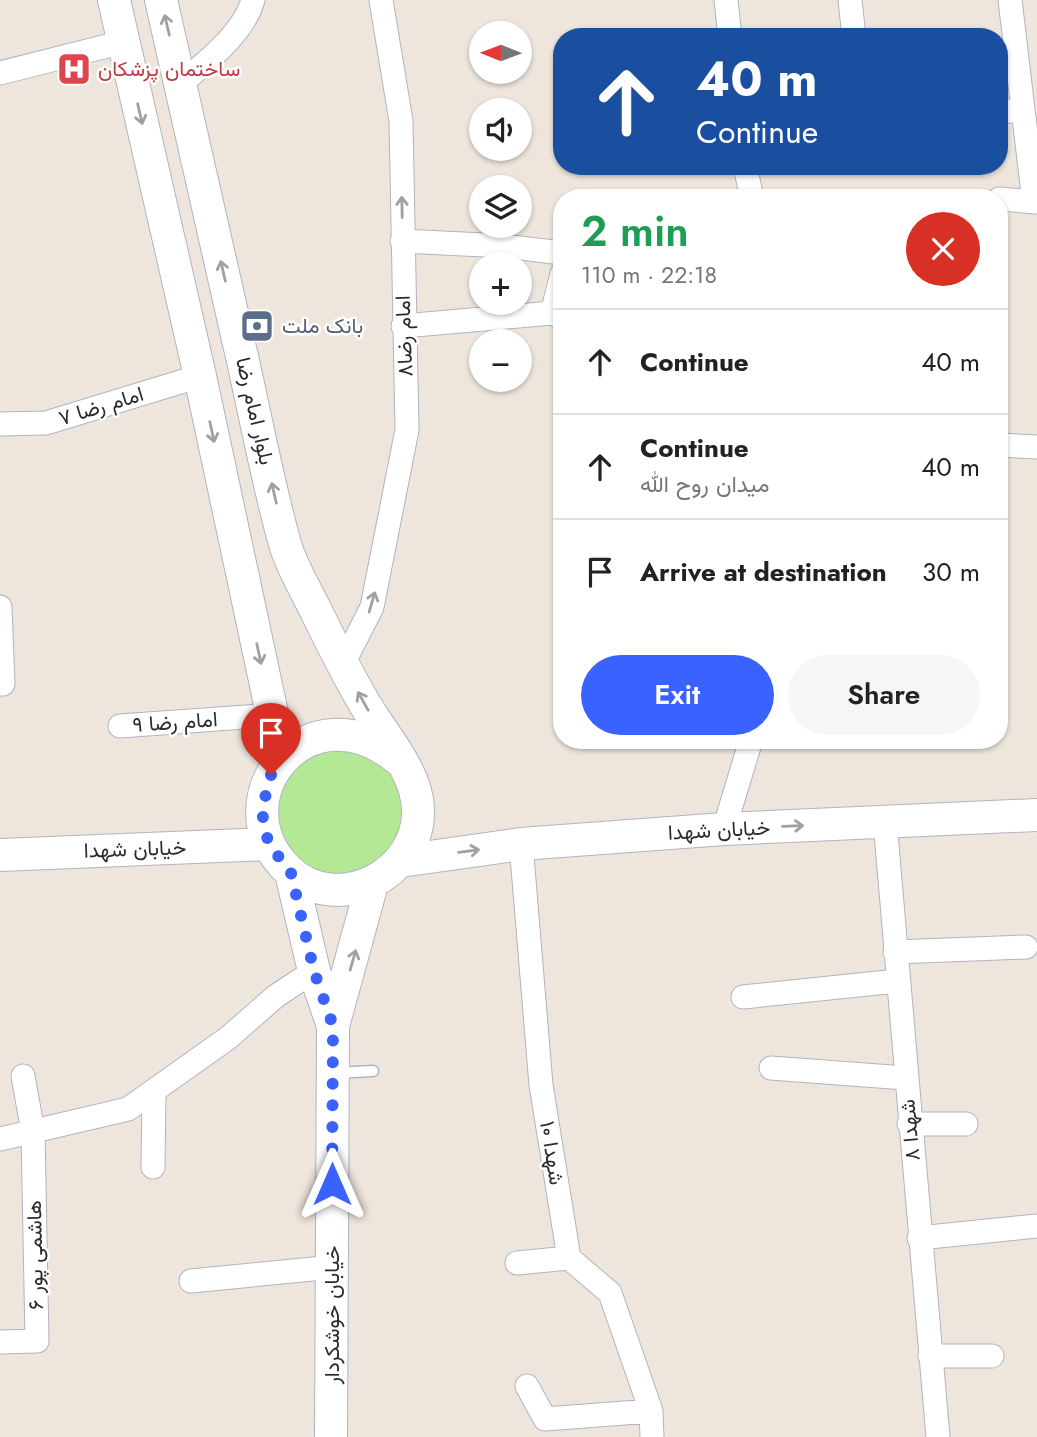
<!DOCTYPE html>
<html lang="en">
<head>
<meta charset="utf-8">
<style>
  :root { --surface:#fff; --page:#f6f6f6; --text:#222; --muted:#767676; --line:#e0e0e0; --accent:#3962ff }
  body { margin:0; font-family:Jost,Vazirmatn,sans-serif; background:var(--page); color:var(--text); height:100vh; display:flex; flex-direction:column; font-size:26px; white-space:nowrap }
  * { box-sizing:border-box; margin:0 }
  p { font-size:23px; color:var(--muted) }
  .icon { flex:none; width:38px; height:38px; fill:none; stroke:currentColor; stroke-width:2; stroke-linecap:round; stroke-linejoin:round }
  .map { position:relative; flex:1; overflow:hidden }
  .side { position:absolute; left:553px; top:189px; width:455px; height:560px; display:flex; flex-direction:column; background:var(--surface); border-radius:28px; box-shadow:0 2px 5px #0004 }
  .side>* { flex:none }
  .top-card { position:absolute; left:553px; top:28px; width:455px; height:147px; border-radius:28px; box-shadow:0 2px 5px #0004; background:#1a4fa0; color:#fff; overflow:hidden }
  .needle { width:46px; rotate:271deg }
  .buttons { position:absolute; left:469px; top:21px; display:grid; gap:14px }
  .buttons a { display:grid; place-items:center; width:63px; height:63px; border-radius:50%; background:var(--surface); box-shadow:0 2px 5px #0004; font-size:35px }
  .pin { position:absolute; display:grid; place-items:center; width:60px; height:60px; color:#fff; margin:-72px -30px; border-radius:50% 50% 50% 0; rotate:-45deg; box-shadow:0 0 7px #0007 }
  .pin .icon { rotate:45deg }
  .me { position:absolute; width:77px; margin:-38px; rotate:0deg; stroke-linejoin:round; filter:drop-shadow(0 0 5px #0008) }
  .turn { display:flex; align-items:center; gap:24px; height:147px; padding:0 28px; font-size:32px }
  .turn .icon { width:91px; height:91px; stroke-width:2.5 }
  .turn b { display:block; font-size:49px; line-height:60px }
  .round { display:grid; place-items:center; flex:none; width:74px; height:74px; border-radius:37px; background:var(--page) }
  .summary { display:flex; align-items:center; justify-content:space-between; height:119px; padding:0 28px }
  h1 { font-size:42px; font-weight:600; line-height:52px; color:#1e9e55 }
  .button { display:flex; gap:14px; margin-top:auto; padding:14px 28px }
  .button a { flex:1; height:80px; border-radius:42px; background:var(--accent); color:#fff; font-size:28px; font-weight:600; line-height:80px; text-align:center }
  .button a+a { background:var(--page); color:var(--text) }
  ul { padding:0; list-style:none }
  li { display:flex; align-items:center; gap:21px; height:105px; padding:0 28px; border-top:2px solid var(--line) }
  li div { flex:1 }
  li b { display:block; font-size:26px }
  li em { font-style:normal }
  .map>svg:first-child { display:block }
  .green { fill:#b3e995 }
  .lines { fill:none; stroke-linecap:round; stroke-linejoin:round }
  .lane-casing { stroke:#b1b4c0; stroke-width:13 }
  .street-casing { stroke:#b1b4c0; stroke-width:25 }
  .secondary-casing { stroke:#b1b4c0; stroke-width:34 }
  .lane { stroke:#fff; stroke-width:10 }
  .street { stroke:#fff; stroke-width:23 }
  .secondary { stroke:#fff; stroke-width:32 }
  .oneway { stroke:#a0a0a0 }
  .route { stroke:#3962ff; stroke-width:12; stroke-dasharray:0 21.6 }
  .labels { text-anchor:middle; dominant-baseline:central; stroke-width:5; stroke-linejoin:round; paint-order:stroke }
  .health-label { font-size:21px; fill:#be3a42; stroke:#fff; text-anchor:start }
  .service-label { font-size:21px; fill:#4e5e75; stroke:#fff; text-anchor:start }
  .street-label { font-size:21px; fill:#2b2b2b; stroke:#fff }
</style>
</head>
<body>
<div class="map">
<svg width="1037" height="1437" viewBox="0 0 1037 1437">
  <rect width="100%" height="100%" fill="#eee6dd"/>
  <path class="green" d="M349,742L402,780L407,825L384,864L342,880L299,867L273,830L287,765Z"/>
  <g class="lines">
    <defs>
      <path id="lane" d="M334,1073L373,1071"/>
      <path id="street" d="M726,0L730,37
        M850,0L854,37
        M1010,0L1034,202
        M0,73L123,42
        M180,85C206,61 243,35 253,0
        M999,112L1023,110
        M745,166L752,198
        M999,199L1037,202
        M402,241L504,246L562,253
        M552,313L562,274
        M403,326L552,313L562,318
        M0,424L46,423L200,376
        M999,445L1037,447
        M0,607L3,684H0
        M343,664L372,607L407,430L401,121L381,0
        M120,726L272,715
        M885,822L938,1437
        M724,829L751,740
        M521,844L541,1085L569,1258L610,1293L651,1411L652,1437
        M895,952L1026,947
        M743,997L897,981
        M771,1068L905,1078
        M909,1124H966
        M0,1139L128,1109L228,1038L276,996L314,971
        M153,1167L154,1091
        M919,1238L1037,1226
        M517,1263L569,1258
        M191,1281L333,1267
        M0,1342L37,1341L33,1132L23,1076
        M930,1356H992
        M527,1386L545,1419L651,1411"/>
      <path id="secondary" d="M114,0L200,376L282,760
        M161,0C187,116 214,232 240,348C255,413 267,480 285,544C292,568 307,592 318,615C332,644 347,673 363,701C381,733 418,772 418,810C420,874 337,917 288,870C216,800 308,684 398,759
        M0,855L269,844
        M401,861L521,844L724,829L1037,815
        M291,873L314,971L333,1026
        M331,1437L333,1026L372,884"/>
    </defs>
    <use href="#lane" class="lane-casing"/>
    <use href="#street" class="street-casing"/>
    <use href="#secondary" class="secondary-casing"/>
    <use href="#lane" class="lane"/>
    <use href="#street" class="street"/>
    <use href="#secondary" class="secondary"/>
  </g>
  <defs><path id="oneway-shaft" d="M-6 0H5M1.5-3L5.5 0L1.5 3" fill="none" stroke-width="1.6" stroke-linecap="round" stroke-linejoin="round" transform="scale(1.75)"/></defs>
  <g class="oneway">
    <use href="#oneway-shaft" transform="translate(167 25) rotate(-103)"/>
    <use href="#oneway-shaft" transform="translate(140 114) rotate(77)"/>
    <use href="#oneway-shaft" transform="translate(402 207) rotate(-91)"/>
    <use href="#oneway-shaft" transform="translate(223 271) rotate(-103)"/>
    <use href="#oneway-shaft" transform="translate(212 432) rotate(78)"/>
    <use href="#oneway-shaft" transform="translate(274 493) rotate(-103)"/>
    <use href="#oneway-shaft" transform="translate(372 602) rotate(-74)"/>
    <use href="#oneway-shaft" transform="translate(259 654) rotate(78)"/>
    <use href="#oneway-shaft" transform="translate(363 701) rotate(-119)"/>
    <use href="#oneway-shaft" transform="translate(793 826) rotate(-2)"/>
    <use href="#oneway-shaft" transform="translate(469 851) rotate(-8)"/>
    <use href="#oneway-shaft" transform="translate(353 960) rotate(-74)"/>
  </g>
  <g class="lines">
    <path class="route" d="M271,775L262,809L264,827L269,844L291,873L314,971L333,1026L332,1184"/>
  </g>
  <defs>
    <symbol id="hospital-square" viewBox="-11 -11 22 22"><rect x="-9" y="-9" width="18" height="18" rx="4" fill="#e0444e" stroke="#fff"/><path d="M-5-5h3v3.5h4V-5h3V5h-3V1.5h-4V5h-3Z" fill="#fff"/></symbol>
    <symbol id="bank-square" viewBox="-11 -11 22 22"><rect x="-9" y="-9" width="18" height="18" rx="4" fill="#5c6f8a" stroke="#fff"/><path d="M-6-4H6V4H-6ZM0-2.3a2.3 2.3 0 1 0 0 4.6a2.3 2.3 0 1 0 0-4.6Z" fill="#fff"/></symbol>
  </defs>
  <g fill-rule="evenodd">
    <use href="#hospital-square" x="55" y="50" width="38" height="38"/>
    <use href="#bank-square" x="238" y="307" width="38" height="38"/>
  </g>
  <g class="labels">
    <g class="health-label">
      <text x="98" y="69">ساختمان پزشکان</text>
    </g>
    <g class="service-label">
      <text x="282" y="326">بانک ملت</text>
    </g>
    <g class="street-label">
      <text transform="translate(404 336) rotate(-92)">۸امام رضا</text>
      <text transform="translate(101 406) rotate(-17)">امام رضا ۷</text>
      <text transform="translate(255 411) rotate(77)">بلوار امام رضا</text>
      <text transform="translate(175 722) rotate(-4)">امام رضا ۹</text>
      <text transform="translate(719 830) rotate(-3)">خیابان شهدا</text>
      <text transform="translate(135 849) rotate(-2)">خیابان شهدا</text>
      <text transform="translate(910 1130) rotate(-95)">شهدا ۸</text>
      <text transform="translate(552 1153) rotate(81)">شهدا ۱۰</text>
      <text transform="translate(35 1255) rotate(-91)">هاشمی پور ۶</text>
      <text transform="translate(332 1315) rotate(-90)">خیابان خوشکردار</text>
    </g>
  </g>
</svg>
<div class="buttons">
<a><svg class="needle" viewBox="-14 -14 28 28"><path d="M0-13l5 13h-10z" fill="#e53935"/><path d="M0 13l5-13h-10z" fill="#767676"/></svg></a>
<a><svg class="icon" aria-label="sound" viewBox="0 0 24 24"><path d="M4 9h4l5-4v14l-5-4H4zM17 9q2 3 0 6"/></svg></a>
<a><svg class="icon" aria-label="layers" viewBox="0 0 24 24"><path d="M12 4l9 5-9 5-9-5zM3 14l9 5 9-5"/></svg></a>
<a>+</a>
<a>−</a>
</div>
<div class="pin" style="left:271px;top:775px;background:#d93025"><svg class="icon" aria-label="arrive" viewBox="0 0 24 24"><path d="M6 21V4h12l-3 4 3 4H6"/></svg></div>
<svg class="me" style="left:332px;top:1184px" viewBox="-20 -20 40 40"><path d="M0-17L14 15 0 8-14 15z" fill="#3962ff" stroke="#fff" stroke-width="4"/></svg>
<div class="top-card">
<div class="turn"><svg class="icon" aria-label="ahead" viewBox="0 0 24 24"><path d="M12 20V5M6 11l6-6 6 6"/></svg><div><b>40 m</b>Continue</div></div>
</div>
<section class="side">
<div class="summary"><div><h1>2 min</h1><p>110 m · 22:18</p></div><a class="round" style="background:#d93025;color:#fff"><svg class="icon" aria-label="close" viewBox="0 0 24 24"><path d="M6 6l12 12M18 6L6 18"/></svg></a></div>
<ul>
<li><svg class="icon" aria-label="ahead" viewBox="0 0 24 24"><path d="M12 20V5M6 11l6-6 6 6"/></svg><div><b>Continue</b></div><em>40 m</em></li>
<li><svg class="icon" aria-label="ahead" viewBox="0 0 24 24"><path d="M12 20V5M6 11l6-6 6 6"/></svg><div><b>Continue</b><p>میدان روح الله</p></div><em>40 m</em></li>
<li><svg class="icon" aria-label="arrive" viewBox="0 0 24 24"><path d="M6 21V4h12l-3 4 3 4H6"/></svg><div><b>Arrive at destination</b></div><em>30 m</em></li>
</ul>
<div class="button"><a>Exit</a><a>Share</a></div>
</section>
</div>
</body>
</html>
